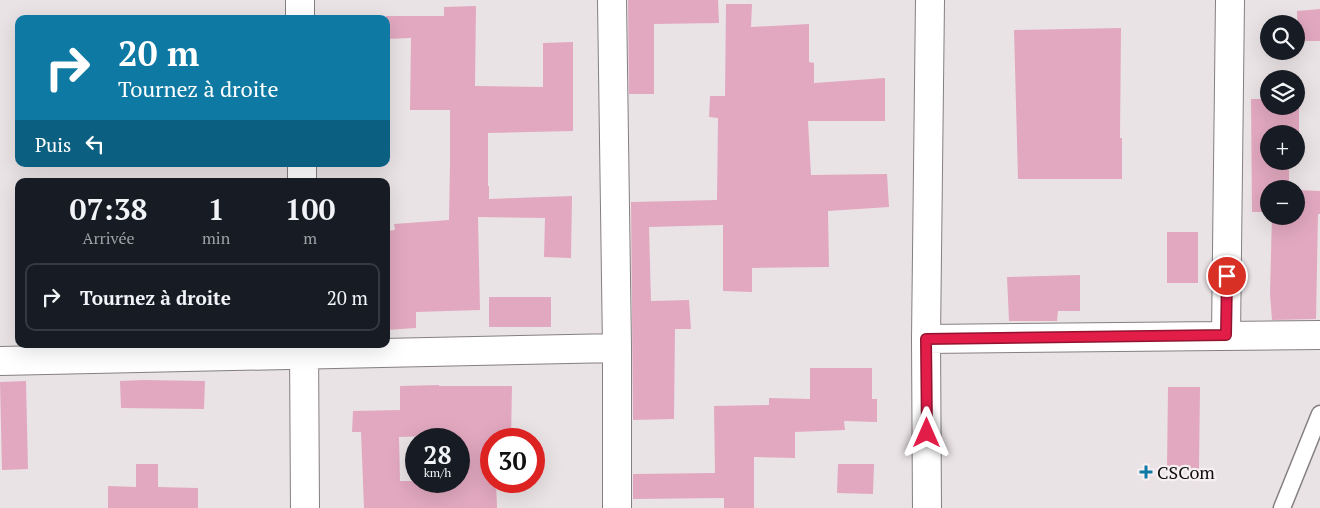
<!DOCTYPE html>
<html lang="fr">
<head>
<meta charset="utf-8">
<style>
  :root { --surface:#171b24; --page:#242831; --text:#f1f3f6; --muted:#9ea1a6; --line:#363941 }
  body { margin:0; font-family:"PT Serif",serif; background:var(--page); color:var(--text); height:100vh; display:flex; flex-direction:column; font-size:19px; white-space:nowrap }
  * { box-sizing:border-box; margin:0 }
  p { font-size:16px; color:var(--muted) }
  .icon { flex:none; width:28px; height:28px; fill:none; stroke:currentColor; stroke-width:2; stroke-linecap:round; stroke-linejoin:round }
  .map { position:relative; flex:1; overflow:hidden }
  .side { position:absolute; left:15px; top:178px; width:375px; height:170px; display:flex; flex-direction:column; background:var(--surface); border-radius:10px; box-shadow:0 5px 20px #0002 }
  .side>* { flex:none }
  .guide { position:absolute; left:15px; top:15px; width:375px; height:152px; border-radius:10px; box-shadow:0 5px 20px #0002; background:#0e79a3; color:#fff; overflow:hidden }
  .tools { position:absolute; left:1260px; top:15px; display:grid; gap:10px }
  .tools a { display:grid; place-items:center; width:45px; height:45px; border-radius:50%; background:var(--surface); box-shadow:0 5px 20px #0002; font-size:25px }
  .speed { position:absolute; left:405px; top:428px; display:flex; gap:10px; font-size:25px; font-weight:700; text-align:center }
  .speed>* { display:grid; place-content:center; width:65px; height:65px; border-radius:50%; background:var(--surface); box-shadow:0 5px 20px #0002; line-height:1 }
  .speed small { font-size:12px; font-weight:400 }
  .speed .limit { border:8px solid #d22; background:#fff; color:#111 }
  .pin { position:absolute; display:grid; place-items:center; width:42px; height:42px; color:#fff; margin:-21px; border:2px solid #fff; border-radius:50%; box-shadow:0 1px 5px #0007 }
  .me { position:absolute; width:55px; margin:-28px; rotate:0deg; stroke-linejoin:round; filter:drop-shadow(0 0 4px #0008) }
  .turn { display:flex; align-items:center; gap:18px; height:105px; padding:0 20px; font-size:22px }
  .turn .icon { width:65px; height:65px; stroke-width:2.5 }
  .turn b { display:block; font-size:35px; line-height:42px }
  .then { display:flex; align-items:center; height:48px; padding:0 20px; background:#0003; gap:10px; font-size:19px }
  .eta { display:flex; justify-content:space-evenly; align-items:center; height:85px; text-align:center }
  .eta b { font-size:30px; font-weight:600; line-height:35px }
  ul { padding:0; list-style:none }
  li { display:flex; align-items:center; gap:15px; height:68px; margin:0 10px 8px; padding:0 10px; border:2px solid var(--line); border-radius:10px }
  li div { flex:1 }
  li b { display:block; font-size:19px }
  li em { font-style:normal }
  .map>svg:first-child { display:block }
  .building { fill:#e2a8bf; fill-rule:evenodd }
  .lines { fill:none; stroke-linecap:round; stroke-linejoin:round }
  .service-casing { stroke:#857f81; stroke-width:19 }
  .minor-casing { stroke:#857f81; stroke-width:30 }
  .service { stroke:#fff; stroke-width:16 }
  .minor { stroke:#fff; stroke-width:28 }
  .route-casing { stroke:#92132f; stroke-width:12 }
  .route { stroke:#e11d48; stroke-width:9 }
  .poi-dot { fill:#0e79a3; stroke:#f7f0f3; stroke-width:2 }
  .labels { text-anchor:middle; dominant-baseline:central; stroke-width:4.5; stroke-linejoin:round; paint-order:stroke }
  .poi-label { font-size:18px; fill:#100e0e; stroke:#f7f0f3; text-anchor:start }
</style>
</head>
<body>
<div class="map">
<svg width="1320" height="508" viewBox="0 0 1320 508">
  <rect width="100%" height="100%" fill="#eae3e5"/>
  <path class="building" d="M628,0H718L719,23L654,24V94H629Z
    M726,4H752L751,27L809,24V62L814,63V83L885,78V121H808L811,175L887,174L889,207L828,211L829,267L752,268V292L723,291V225L649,227L651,301L689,300L691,329H675L674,419L633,420L631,202L717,200L718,118L709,117L710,96H725Z
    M476,6L475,86L543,87V43L573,42V131L488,133V186H489V199L572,196L571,258L544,257L545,218L478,217L480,310L416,312V328L386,330V231L395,230L394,224L449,220L450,164V110H410L411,38L386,39V16H444V7Z
    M1320,9V41H1298L1297,11Z
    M1121,28L1120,138H1122V179H1018L1014,30Z
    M1251,99H1269V106H1296V99H1299V139L1296,140V134H1269V161H1289V189H1269V212H1252Z
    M1296,190L1320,191V214H1318L1316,319L1272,320L1270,294L1272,216H1296Z
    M1167,232H1198V283H1167Z
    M1080,275V311H1058L1057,321H1009L1007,277Z
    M489,297H551V327H489Z
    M810,368H872V399H877V422L844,421L845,430L795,432V458L754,457V508H724V498L633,499V474L715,473L714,406L769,405V398L810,399Z
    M144,380L205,381L204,409L121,408L120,381Z
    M26,381L28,469L2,470L0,382Z
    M439,385V386H512L511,439H491V481H496L497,508H364L361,432H352L353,411L400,410V386ZM458,435L459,481H400L399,437Z
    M1168,387H1200L1199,469L1167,468Z
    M136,464H158V487L198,488V508H108V486L136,487Z
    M838,464H874L873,494L837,493Z"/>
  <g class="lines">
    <defs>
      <path id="service" d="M1282,508L1320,414"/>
      <path id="minor" d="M300,0V19
        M612,0L617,348V508
        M302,164V181
        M1226,335L1230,0
        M926,339L1320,335
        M304,344L305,508
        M0,361L617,348
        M927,508L926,339L930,0"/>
    </defs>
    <use href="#service" class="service-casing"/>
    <use href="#minor" class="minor-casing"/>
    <use href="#service" class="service"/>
    <use href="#minor" class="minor"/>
  </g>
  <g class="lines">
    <defs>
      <path id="route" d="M927,433L926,339L1226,335L1227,276"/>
    </defs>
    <use href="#route" class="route-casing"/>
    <use href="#route" class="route"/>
  </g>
  <path class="poi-dot" d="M1143.5 464.5h5v5h5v5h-5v5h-5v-5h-5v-5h5z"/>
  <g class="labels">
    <g class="poi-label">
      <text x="1157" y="472">CSCom</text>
    </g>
  </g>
</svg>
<div class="tools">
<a><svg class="icon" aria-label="search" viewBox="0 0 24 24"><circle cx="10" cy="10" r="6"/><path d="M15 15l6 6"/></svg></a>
<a><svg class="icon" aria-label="layers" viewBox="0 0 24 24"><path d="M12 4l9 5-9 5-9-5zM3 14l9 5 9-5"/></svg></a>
<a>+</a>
<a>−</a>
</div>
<div class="speed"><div>28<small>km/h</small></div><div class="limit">30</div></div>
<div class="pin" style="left:1227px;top:276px;background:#d93025"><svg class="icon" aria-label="arrive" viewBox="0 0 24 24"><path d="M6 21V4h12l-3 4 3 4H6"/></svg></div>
<svg class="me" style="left:927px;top:433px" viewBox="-20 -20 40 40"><path d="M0-17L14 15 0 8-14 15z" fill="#e11d48" stroke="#fff" stroke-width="4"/></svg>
<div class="guide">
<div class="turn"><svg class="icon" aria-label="right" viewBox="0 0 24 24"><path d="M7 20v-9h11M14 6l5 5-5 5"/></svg><div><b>20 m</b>Tournez à droite</div></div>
<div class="then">Puis<svg class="icon" aria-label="left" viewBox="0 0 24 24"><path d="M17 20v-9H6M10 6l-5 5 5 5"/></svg></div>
</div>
<section class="side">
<div class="eta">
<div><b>07:38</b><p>Arrivée</p></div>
<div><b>1</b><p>min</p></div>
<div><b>100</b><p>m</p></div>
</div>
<ul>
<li><svg class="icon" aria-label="right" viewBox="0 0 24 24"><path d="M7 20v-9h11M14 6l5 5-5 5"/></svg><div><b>Tournez à droite</b></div><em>20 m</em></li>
</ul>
</section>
</div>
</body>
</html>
